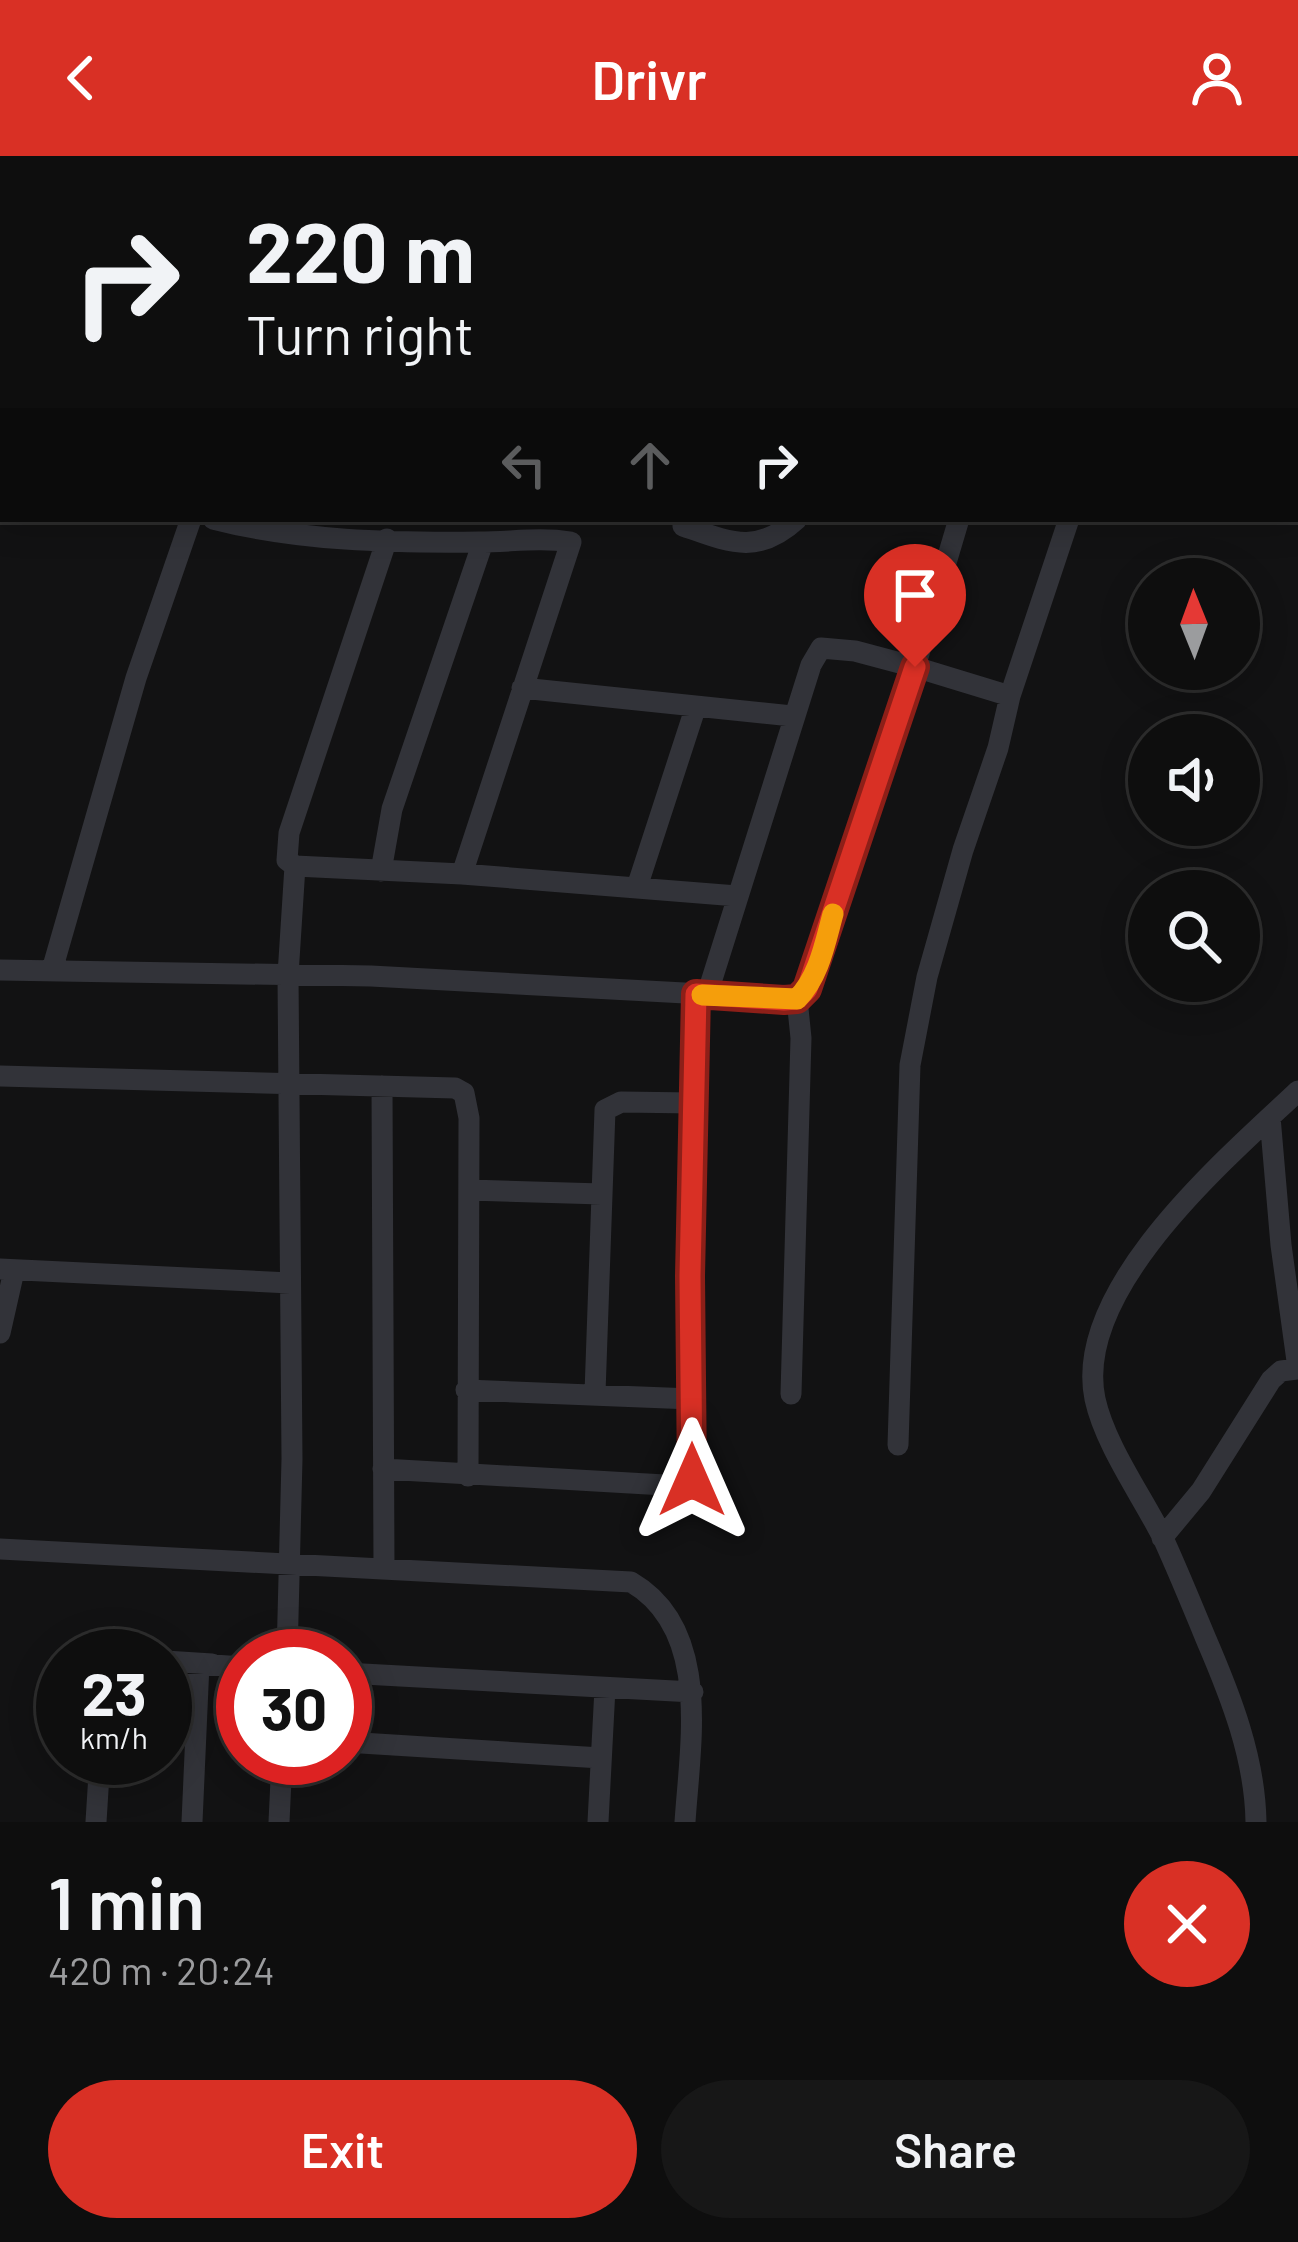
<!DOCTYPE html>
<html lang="en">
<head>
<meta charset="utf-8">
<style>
  :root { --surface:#0e0e0e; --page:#171717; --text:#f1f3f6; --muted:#9b9c9e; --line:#2e2e2e; --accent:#d93025 }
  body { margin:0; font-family:Barlow,sans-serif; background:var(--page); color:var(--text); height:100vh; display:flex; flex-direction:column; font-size:45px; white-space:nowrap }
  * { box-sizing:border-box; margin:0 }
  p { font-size:39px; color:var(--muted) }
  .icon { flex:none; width:66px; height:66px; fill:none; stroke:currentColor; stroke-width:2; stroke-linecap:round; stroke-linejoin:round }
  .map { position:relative; height:1666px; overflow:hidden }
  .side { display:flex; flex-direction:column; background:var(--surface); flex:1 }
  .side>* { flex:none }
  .hud { position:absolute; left:0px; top:0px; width:1299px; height:366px; box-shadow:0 6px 30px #0003,0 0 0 3px var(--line); background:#0e0e0e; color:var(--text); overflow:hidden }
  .needle { width:78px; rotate:359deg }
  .buttons { position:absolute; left:1128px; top:402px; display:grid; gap:24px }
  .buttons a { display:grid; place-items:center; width:132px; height:132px; border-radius:50%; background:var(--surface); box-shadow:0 6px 30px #0003,0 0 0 3px var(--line); font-size:60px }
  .speed { position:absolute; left:36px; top:1473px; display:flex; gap:24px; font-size:60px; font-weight:700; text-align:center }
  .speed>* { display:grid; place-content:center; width:156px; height:156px; border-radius:50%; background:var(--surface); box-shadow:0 6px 30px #0003,0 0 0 3px var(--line); line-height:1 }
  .speed small { font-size:30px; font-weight:400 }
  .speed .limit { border:18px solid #d22; background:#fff; color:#111 }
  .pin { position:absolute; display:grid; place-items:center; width:102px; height:102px; color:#fff; margin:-123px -51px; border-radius:50% 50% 50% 0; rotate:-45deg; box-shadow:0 0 12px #0007 }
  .pin .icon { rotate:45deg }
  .me { position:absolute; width:132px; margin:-66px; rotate:0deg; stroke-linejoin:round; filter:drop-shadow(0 0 9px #0008) }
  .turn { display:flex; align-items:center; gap:42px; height:252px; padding:0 48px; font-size:54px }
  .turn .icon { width:156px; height:156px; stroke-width:2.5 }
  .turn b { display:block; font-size:84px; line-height:102px }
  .lanes { display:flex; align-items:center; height:114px; padding:0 48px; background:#0003; justify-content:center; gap:60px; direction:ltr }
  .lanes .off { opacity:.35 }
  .round { display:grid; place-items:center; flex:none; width:126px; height:126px; border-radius:63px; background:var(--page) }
  .headline { display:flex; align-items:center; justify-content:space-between; height:204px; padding:0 48px }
  h1 { font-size:72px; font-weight:600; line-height:90px }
  .button { display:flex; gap:24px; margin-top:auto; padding:24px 48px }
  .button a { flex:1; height:138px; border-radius:72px; background:var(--accent); color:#fff; font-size:48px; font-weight:600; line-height:138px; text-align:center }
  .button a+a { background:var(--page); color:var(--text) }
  header { display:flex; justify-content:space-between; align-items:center; height:156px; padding:0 48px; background:var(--accent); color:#fff; font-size:54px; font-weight:600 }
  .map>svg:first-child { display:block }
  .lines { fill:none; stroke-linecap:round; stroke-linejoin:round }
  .minor { stroke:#323339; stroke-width:21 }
  .major { stroke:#4e5058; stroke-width:27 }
  .route-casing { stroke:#8d1f18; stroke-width:30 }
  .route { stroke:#d93025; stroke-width:21 }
  .slow { stroke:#f59e0b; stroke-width:21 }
</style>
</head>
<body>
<header><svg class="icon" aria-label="back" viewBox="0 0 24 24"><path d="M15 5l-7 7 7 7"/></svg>Drivr<svg class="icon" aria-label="person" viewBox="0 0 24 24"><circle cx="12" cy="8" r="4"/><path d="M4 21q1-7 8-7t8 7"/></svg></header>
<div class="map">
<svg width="1298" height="1666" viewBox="0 0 1298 1666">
  <rect width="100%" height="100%" fill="#121213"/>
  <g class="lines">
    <path class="minor" d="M96,0L100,3
      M54,3L56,0
      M143,3L146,0
      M403,3L406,0
      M609,3L610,0
      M677,3L679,0
      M1035,3L1037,0
      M1155,3L1158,0
      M0,76L3,72
      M1296,80H1298
      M0,199L3,202
      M0,308L3,305
      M213,363C298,385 392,387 479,386C511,386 539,381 571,386L462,718
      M683,370C729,386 757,400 797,363
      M387,383L289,677L287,704L295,710L462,718L737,740
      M522,532L792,560
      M1010,540L1069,363
      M381,715L392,653L483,386
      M637,731L696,550
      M0,814L371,820L797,843C828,813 838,738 851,696C870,633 894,572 915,511L1010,540L998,592L963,694L927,821L910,909L898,1289
      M52,814L136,522L191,363
      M707,839L811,509L821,492L855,495L915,511L959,363
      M0,920L455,932L464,937L469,962L468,1320
      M382,930L384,1413
      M1270,961L1281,1089L1298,1212
      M469,1034L602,1038
      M0,1113L290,1127
      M0,1177L14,1115
      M466,1234L692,1243
      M595,1237L605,954L621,946L694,947
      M791,1238L801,882L797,843
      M383,1313L682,1330L692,1325L690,1120L696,839
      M1162,1382L1201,1335L1271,1224L1281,1215L1298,1213
      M0,1393L631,1426C712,1473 690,1588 685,1666
      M287,1500L292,1303L288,819L295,710
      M165,1505L212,1508
      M345,1517L693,1536
      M345,1586L601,1602
      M96,1666L100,1602
      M192,1666L199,1508L243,1511
      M279,1666L282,1602
      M598,1666L605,1532
      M1256,1666C1255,1602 1231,1541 1206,1483C1192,1449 1178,1415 1163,1382C1142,1340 1105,1289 1095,1243C1072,1133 1227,1002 1298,935"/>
    <path class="major" d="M898,0L904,3
      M945,0L951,3
      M1296,172L1298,173
      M1296,193L1298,194"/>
  </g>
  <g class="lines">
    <defs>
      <path id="route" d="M692,1324L690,1120L696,838L784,844L797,843L807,833L915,511"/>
    </defs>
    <use href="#route" class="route-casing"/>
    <use href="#route" class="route"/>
    <path class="slow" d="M702,839L797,843C819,821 825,787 833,758"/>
  </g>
</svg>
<div class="buttons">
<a><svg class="needle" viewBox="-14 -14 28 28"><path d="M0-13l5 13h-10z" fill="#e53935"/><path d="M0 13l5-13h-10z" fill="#9b9c9e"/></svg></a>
<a><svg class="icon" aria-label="sound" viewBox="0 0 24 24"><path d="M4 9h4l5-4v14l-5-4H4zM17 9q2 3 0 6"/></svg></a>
<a><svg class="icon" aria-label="search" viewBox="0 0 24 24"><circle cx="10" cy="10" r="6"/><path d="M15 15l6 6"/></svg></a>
</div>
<div class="speed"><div>23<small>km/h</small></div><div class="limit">30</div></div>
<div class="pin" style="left:915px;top:511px;background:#d93025"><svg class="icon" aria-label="arrive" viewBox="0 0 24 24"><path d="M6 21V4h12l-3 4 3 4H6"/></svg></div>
<svg class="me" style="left:692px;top:1324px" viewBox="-20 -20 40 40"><path d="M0-17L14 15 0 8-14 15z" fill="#d93025" stroke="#fff" stroke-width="4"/></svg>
<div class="hud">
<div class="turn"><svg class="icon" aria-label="right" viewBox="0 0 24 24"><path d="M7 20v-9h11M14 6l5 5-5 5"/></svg><div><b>220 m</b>Turn right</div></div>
<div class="lanes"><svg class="icon off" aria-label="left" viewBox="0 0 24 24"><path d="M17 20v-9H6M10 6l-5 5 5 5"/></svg><svg class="icon off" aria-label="ahead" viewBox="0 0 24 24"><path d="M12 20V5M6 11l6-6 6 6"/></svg><svg class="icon" aria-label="right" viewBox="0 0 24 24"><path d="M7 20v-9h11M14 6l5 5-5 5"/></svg></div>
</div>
</div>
<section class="side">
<div class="headline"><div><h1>1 min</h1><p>420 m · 20:24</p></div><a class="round" style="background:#d93025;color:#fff"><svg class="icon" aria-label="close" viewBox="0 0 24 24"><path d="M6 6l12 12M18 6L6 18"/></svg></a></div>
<div class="button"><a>Exit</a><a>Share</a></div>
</section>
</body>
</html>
